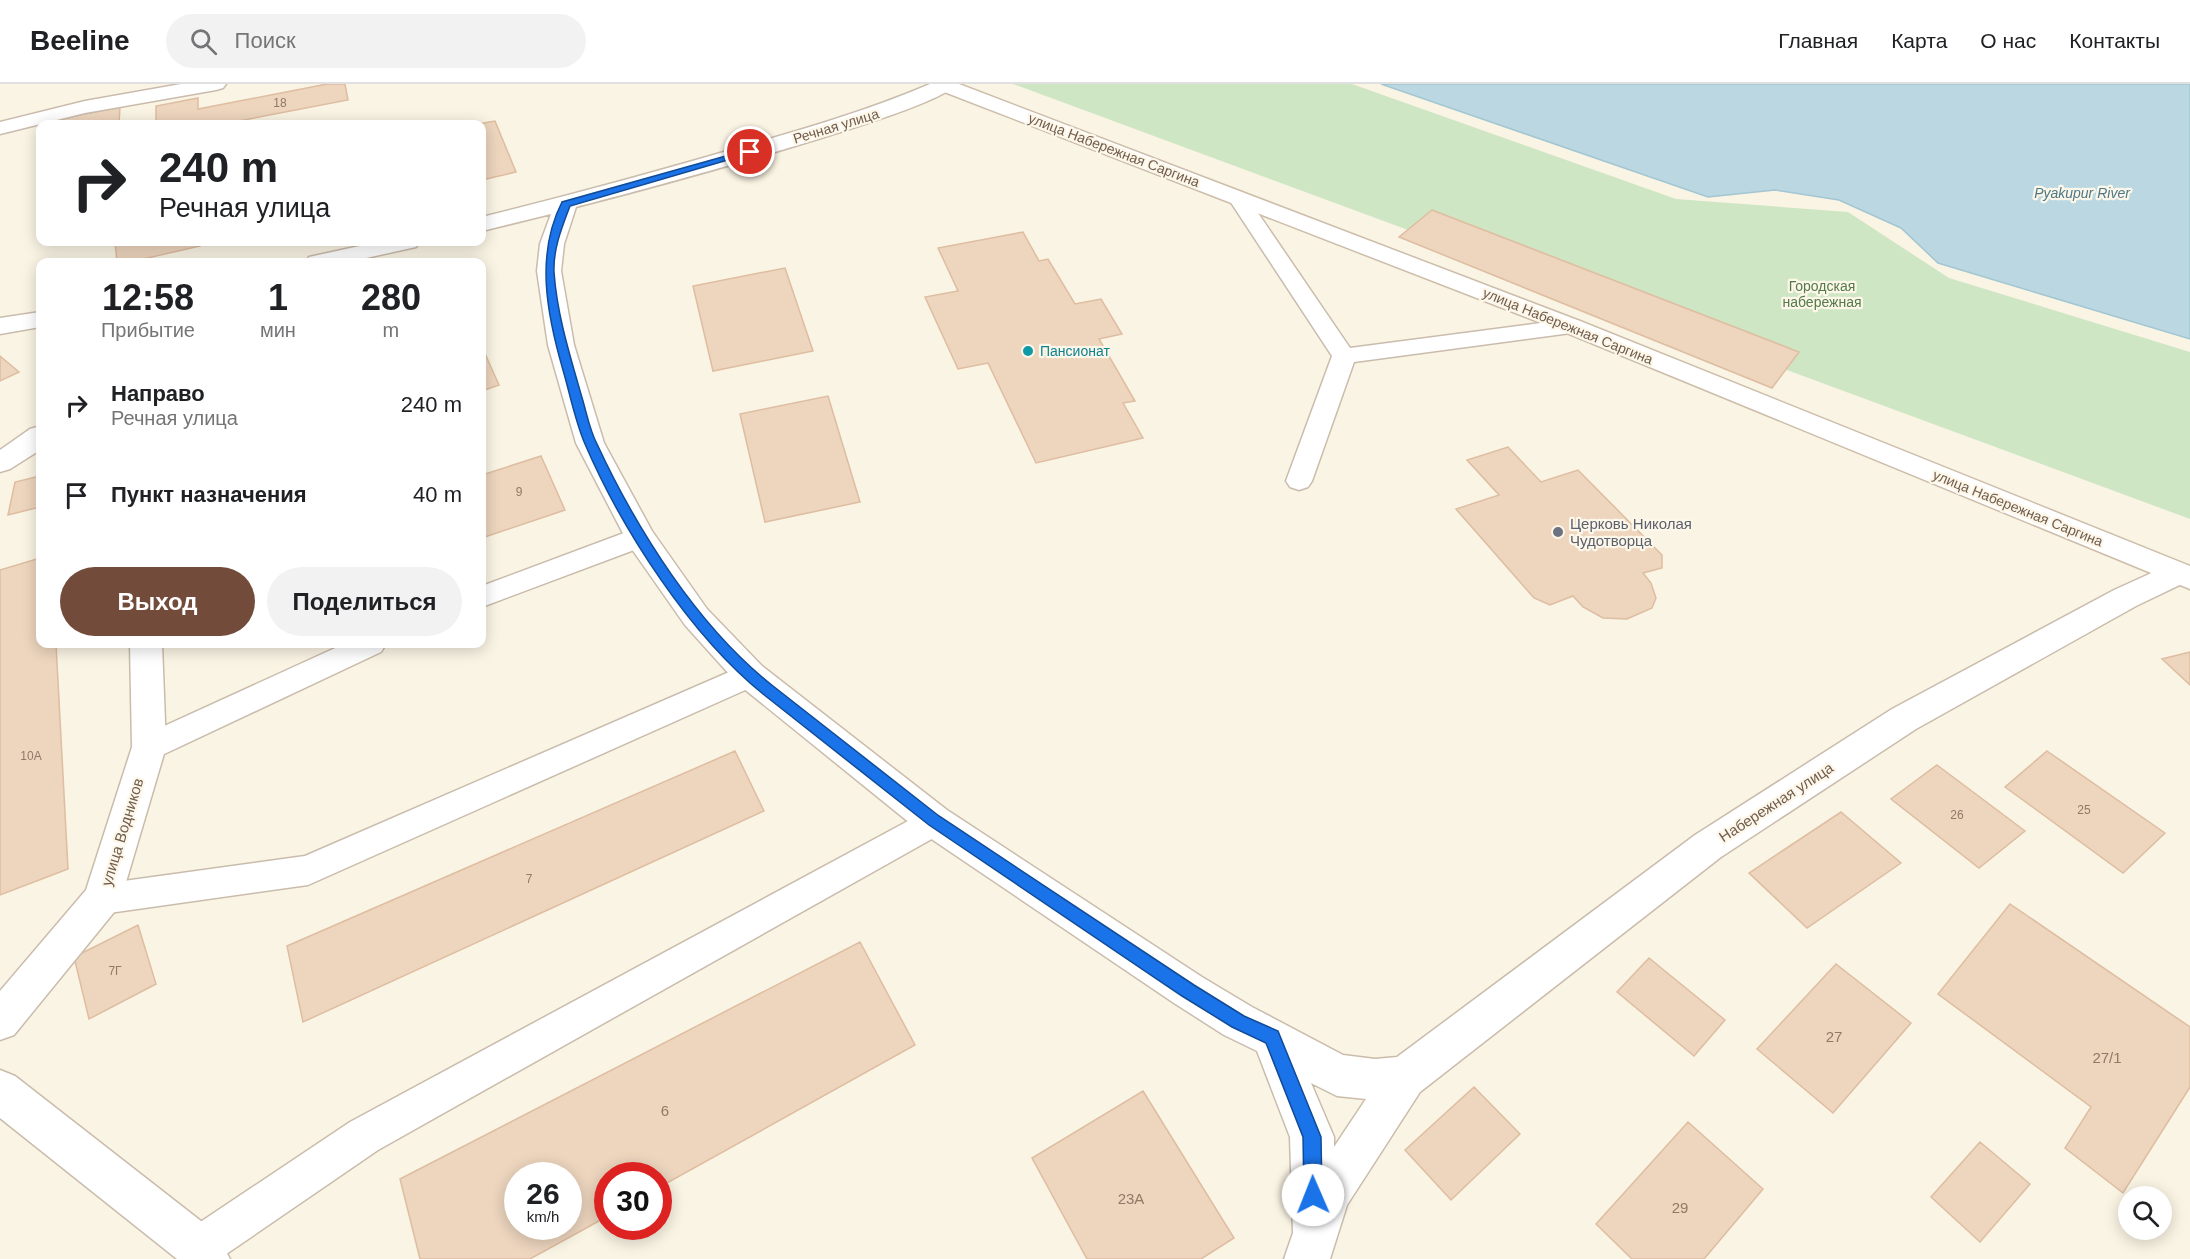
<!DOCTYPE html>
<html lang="ru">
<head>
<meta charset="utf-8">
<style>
  :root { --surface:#fff; --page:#f2f2f2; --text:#202124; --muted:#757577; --line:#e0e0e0; --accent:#734b3a }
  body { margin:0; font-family:Helvetica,sans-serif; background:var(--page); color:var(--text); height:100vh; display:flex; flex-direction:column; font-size:22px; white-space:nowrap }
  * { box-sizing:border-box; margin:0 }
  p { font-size:20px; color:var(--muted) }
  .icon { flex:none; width:33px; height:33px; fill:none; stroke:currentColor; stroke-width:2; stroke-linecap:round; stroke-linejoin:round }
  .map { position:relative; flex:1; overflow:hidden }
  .side { position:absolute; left:36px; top:174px; width:450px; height:390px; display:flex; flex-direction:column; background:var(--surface); border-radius:12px; box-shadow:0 3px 15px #0003 }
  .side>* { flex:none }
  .banner { position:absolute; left:36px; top:36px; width:450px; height:126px; border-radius:12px; box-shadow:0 3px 15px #0003; background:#fff; color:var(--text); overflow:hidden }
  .controls { position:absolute; left:2118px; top:1102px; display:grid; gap:12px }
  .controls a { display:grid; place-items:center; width:54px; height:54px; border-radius:50%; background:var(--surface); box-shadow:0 3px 15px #0003; font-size:30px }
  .speed { position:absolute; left:504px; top:1078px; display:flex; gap:12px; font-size:30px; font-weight:700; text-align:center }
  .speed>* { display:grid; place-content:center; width:78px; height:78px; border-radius:50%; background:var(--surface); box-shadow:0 3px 15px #0003; line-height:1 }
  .speed small { font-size:15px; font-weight:400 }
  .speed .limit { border:9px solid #d22; background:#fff; color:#111 }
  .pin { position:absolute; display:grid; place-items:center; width:51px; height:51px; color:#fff; margin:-26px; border:3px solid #fff; border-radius:50%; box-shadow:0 2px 6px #0007 }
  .me { position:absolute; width:66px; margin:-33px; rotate:359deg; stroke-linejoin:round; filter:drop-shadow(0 0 4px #0008) }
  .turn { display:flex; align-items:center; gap:21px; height:126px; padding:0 24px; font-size:27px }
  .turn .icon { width:78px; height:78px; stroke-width:2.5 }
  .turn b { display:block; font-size:42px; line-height:51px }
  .eta { display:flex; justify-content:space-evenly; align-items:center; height:102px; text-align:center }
  .eta b { font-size:36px; font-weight:800; line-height:42px }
  .primary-button { display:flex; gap:12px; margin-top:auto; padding:12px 24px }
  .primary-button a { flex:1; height:69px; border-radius:36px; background:var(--accent); color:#fff; font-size:24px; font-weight:800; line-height:69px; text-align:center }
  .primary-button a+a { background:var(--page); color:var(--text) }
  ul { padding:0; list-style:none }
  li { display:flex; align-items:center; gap:18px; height:90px; padding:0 24px }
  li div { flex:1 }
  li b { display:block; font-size:22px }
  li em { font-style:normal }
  header { display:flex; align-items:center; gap:36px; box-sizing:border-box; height:84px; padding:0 30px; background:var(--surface); border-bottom:2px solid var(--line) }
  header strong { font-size:28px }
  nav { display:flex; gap:33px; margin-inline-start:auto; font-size:21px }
  .search { width:420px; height:54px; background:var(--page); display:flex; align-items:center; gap:15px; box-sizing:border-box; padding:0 21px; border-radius:33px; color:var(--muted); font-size:22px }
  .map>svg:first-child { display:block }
  .green { fill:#cfe6c4 }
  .water { fill:#bbd8e2; stroke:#a2c6d2; stroke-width:1.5 }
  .building { fill:#edd5be; stroke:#debda0; stroke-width:1.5; fill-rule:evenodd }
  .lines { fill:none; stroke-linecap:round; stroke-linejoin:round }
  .service-casing { stroke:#cabcac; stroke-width:3 }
  .minor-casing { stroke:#cabcac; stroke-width:3 }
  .secondary-casing { stroke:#cdbdaa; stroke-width:3 }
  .service { fill:#fff; fill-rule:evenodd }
  .minor { fill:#fff; fill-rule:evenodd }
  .secondary { fill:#fff; fill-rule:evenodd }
  .route { fill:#1a73e8; stroke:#114b97; stroke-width:1.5 }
  .culture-dot { fill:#0f9aa8; stroke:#fdf7ea; stroke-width:2 }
  .worship-dot { fill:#6b7280; stroke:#fdf7ea; stroke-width:2 }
  .labels { text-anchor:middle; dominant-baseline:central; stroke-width:4.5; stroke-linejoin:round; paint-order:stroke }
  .number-label { font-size:12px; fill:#8f7a68 }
  .far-street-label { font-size:14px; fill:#705c4c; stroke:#fdf7ea }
  .far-water-label { font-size:14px; font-style:italic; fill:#4c7888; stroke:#fdf7ea }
  .far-park-label { font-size:14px; fill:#537a48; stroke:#fdf7ea }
  .far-culture-label { font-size:14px; fill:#0d838f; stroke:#fdf7ea; text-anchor:start }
  .worship-label { font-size:15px; fill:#5b616d; stroke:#fdf7ea; text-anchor:start }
  .street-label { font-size:15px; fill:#705c4c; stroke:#fdf7ea }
  .near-number-label { font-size:15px; fill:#8f7a68 }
</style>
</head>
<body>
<header>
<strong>Beeline</strong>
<div class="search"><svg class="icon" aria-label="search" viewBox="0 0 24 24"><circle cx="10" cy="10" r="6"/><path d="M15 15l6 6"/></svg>Поиск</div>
<nav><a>Главная</a><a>Карта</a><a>О нас</a><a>Контакты</a></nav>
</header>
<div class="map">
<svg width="2190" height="1175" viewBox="0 0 2190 1175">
  <rect width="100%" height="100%" fill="#faf4e4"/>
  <path class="green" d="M1013,0H1352L1676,115L1848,128L1949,194L2190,268V435Z"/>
  <path class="water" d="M1381,0H2190V255L1938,179L1901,144L1839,116L1775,106L1708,113Z"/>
  <path class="building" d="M327,0H345L348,16L223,40H156V22L198,14V25Z
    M120,23L119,40H48V37Z
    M495,37L516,88L482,96V40H478Z
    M1432,126L1799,268L1772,304L1399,153Z
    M1023,148L1039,177L1048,175L1075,220L1101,215L1122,250L1099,255L1135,317L1123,319L1143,354L1036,379L988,279L958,285L925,213L958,207L938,164Z
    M115,158H199L200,162L130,178H117Z
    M785,184L813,267L713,287L693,202Z
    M482,263L499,301L482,307Z
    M0,272L19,288L0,297Z
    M828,312L860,418L765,438L740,330Z
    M1508,363L1541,398L1578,386L1662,471V484L1643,489L1651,499L1656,514L1652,524L1627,535L1603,534L1583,523L1573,512L1550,521L1534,514L1456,425L1499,411L1467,376Z
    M541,372L565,426L482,454V391Z
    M40,392V423L8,431L15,398Z
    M40,474V560H56L68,785L0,811V486Z
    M2190,568V601L2162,575Z
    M735,667L764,727L303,938L287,862Z
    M2047,667L2165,749L2123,789L2005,703Z
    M1937,681L2025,747L1979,784L1891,715Z
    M1841,728L1901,779L1807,844L1749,789Z
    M2010,820L2190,943V1003L2123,1109L2065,1064L2091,1023L1938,910Z
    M138,841L156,900L89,935L74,873Z
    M860,858L915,961L658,1104V1092H608V1132L530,1175H420L400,1095ZM518,1092H568V1143H518Z
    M1649,874L1725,936L1694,972L1617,908Z
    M1836,880L1911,939L1833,1029L1757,965Z
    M1474,1003L1520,1050L1451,1116L1405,1066Z
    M1143,1007L1234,1154L1201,1175H1087L1032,1074Z
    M1688,1038L1763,1105L1704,1175H1632L1596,1140Z
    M1980,1058L2030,1100L1980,1158L1931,1113Z"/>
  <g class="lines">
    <defs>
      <path id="service" d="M1238,108L1245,110L1350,264L1571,235L1579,237L1583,242L1579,247L1571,249L1354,278L1312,397L1308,403L1299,406L1290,403L1286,397L1332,272L1228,114L1231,110Z
        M640,443L650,446L654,453L650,460L482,523V502Z
        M344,560H386L381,568L160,672L149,676L138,672L133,663L138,654Z
        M750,579L761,583L765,591L761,599L308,801L102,830L90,826L85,815L90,804L102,800L305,772Z
        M934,723L946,727L950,737L946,747L378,1066L219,1175H183L178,1164L184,1149L350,1038Z"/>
      <path id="minor" d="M181,0H226L223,4L216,6L85,29L0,50V38L85,17Z
        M930,0L955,1C937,28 627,110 576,123L564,160L561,187L574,261L604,359L652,447L707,525L762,582L947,726L1202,893L1252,923L1343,971L1375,975L1397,973L1695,751L1892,625L2114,506L2167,482L2178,479L2189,482L2190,496L2136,522L1916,645L1721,773L1420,1008L1347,1121L1330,1175H1284L1293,1149L1290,1053L1257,967L1224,951L1174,919L921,748L738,600L685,541L629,461L576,359L548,261L537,187L540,160L551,130L482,147V133C568,112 655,88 741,63C805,45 869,26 930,0ZM1311,999L1337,1012L1366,1015L1334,1063V1053Z
        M378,158H420L416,163L348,178H306L309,173Z
        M40,228V243L0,250V234Z
        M40,342V366L10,385L0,388V366L30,345Z
        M130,560H162L166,663L121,815L115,827L14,951L0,956V907L86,806L132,663Z
        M0,986L15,992L215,1148L230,1175H177L0,1034Z"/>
      <path id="secondary" d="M931,0H959L1580,237L2190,482V505L1562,247L934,4Z"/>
    </defs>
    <use href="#service" class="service-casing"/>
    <use href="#minor" class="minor-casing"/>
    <use href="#secondary" class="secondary-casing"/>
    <use href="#service" class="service"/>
    <use href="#minor" class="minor"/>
    <use href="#secondary" class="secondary"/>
  </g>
  <path class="route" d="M747,66L755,68L570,122C562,143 553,165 554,188C557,232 571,275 583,317C587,331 590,347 597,360C637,446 698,543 773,602L939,732L1194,901L1244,932L1278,947L1321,1053L1322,1111L1319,1118L1313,1120L1306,1118L1304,1111L1303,1053L1266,959L1232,943L1182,912L929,741L763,610C690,551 622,446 585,360C575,337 570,310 563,286C547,231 535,171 562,118Z"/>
  <circle class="culture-dot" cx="1028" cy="267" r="6"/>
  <circle class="worship-dot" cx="1558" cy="448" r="6"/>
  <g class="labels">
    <g class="number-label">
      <text x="280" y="19">18</text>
      <text x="519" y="408">9</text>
      <text x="31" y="672">10А</text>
      <text x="2084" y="726">25</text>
      <text x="1957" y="731">26</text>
      <text x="529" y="795">7</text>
      <text x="115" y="887">7Г</text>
    </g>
    <g class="far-street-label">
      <text transform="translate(836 42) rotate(-17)">Речная улица</text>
      <text transform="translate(1114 66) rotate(21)">улица Набережная Саргина</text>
      <text transform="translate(1568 242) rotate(22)">улица Набережная Саргина</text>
      <text transform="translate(2018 424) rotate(22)">улица Набережная Саргина</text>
    </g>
    <g class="far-water-label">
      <text x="2082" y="109">Pyakupur River</text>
    </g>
    <g class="far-park-label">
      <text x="1822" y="202">Городская<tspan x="1822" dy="16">набережная</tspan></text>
    </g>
    <g class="far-culture-label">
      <text x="1040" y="267">Пансионат</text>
    </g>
    <g class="worship-label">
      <text x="1570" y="439">Церковь Николая<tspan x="1570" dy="17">Чудотворца</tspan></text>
    </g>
    <g class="street-label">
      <text transform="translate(1776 718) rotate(-33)">Набережная улица</text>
      <text transform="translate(122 748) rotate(-73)">улица Водников</text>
    </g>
    <g class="near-number-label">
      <text x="1834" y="952">27</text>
      <text x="2107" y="973">27/1</text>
      <text x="665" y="1026">6</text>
      <text x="1131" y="1114">23А</text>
      <text x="1680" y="1123">29</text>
    </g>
  </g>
</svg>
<div class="controls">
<a><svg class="icon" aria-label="search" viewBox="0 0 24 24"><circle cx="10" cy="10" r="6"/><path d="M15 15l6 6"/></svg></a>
</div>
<div class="speed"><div>26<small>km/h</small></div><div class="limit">30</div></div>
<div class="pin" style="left:750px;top:68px;background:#d93025"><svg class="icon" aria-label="arrive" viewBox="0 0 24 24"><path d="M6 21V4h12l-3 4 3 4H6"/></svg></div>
<svg class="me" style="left:1313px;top:1111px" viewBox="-20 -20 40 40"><circle r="19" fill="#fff"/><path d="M0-13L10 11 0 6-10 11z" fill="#1a73e8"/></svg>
<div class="banner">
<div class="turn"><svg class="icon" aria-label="right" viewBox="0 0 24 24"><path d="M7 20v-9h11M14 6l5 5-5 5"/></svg><div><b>240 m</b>Речная улица</div></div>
</div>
<section class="side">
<div class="eta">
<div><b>12:58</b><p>Прибытие</p></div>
<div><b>1</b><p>мин</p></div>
<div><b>280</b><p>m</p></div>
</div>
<ul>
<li><svg class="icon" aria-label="right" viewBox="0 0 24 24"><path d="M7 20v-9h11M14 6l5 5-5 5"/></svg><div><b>Направо</b><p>Речная улица</p></div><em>240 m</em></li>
<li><svg class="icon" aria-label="arrive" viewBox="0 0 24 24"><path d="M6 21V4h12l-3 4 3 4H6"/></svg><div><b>Пункт назначения</b></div><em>40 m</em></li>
</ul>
<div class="primary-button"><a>Выход</a><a>Поделиться</a></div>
</section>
</div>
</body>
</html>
